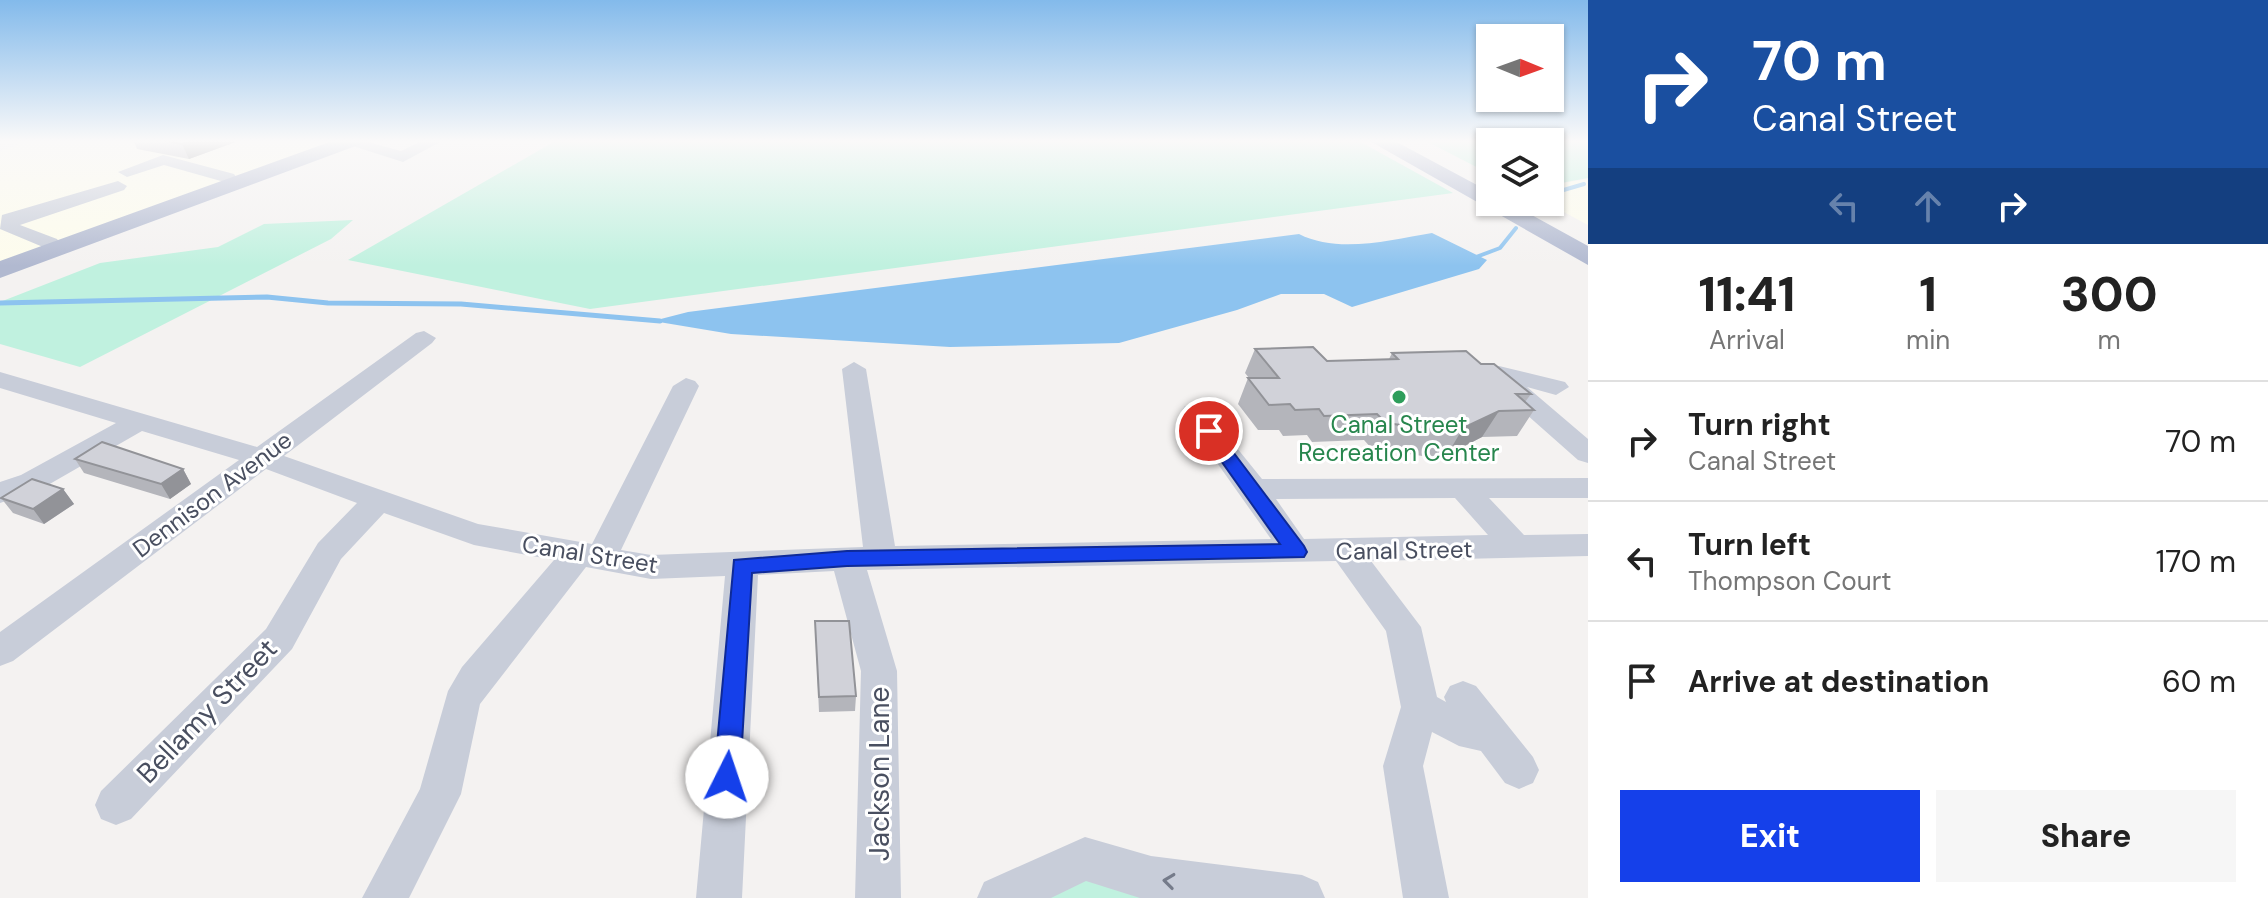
<!DOCTYPE html>
<html lang="en">
<head>
<meta charset="utf-8">
<style>
  :root { --surface:#fff; --page:#f6f6f6; --text:#222; --muted:#767676; --line:#e0e0e0; --accent:#1540ea }
  body { margin:0; font-family:"DM Sans",sans-serif; background:var(--page); color:var(--text); height:100vh; display:flex; flex-direction:column; font-size:30px; white-space:nowrap }
  * { box-sizing:border-box; margin:0 }
  p { font-size:26px; color:var(--muted) }
  .icon { flex:none; width:44px; height:44px; fill:none; stroke:currentColor; stroke-width:2; stroke-linecap:round; stroke-linejoin:round }
  .map { position:relative; flex:1; overflow:hidden }
  .side { display:flex; flex-direction:column; background:var(--surface); width:680px }
  .side>* { flex:none }
  .top-card { background:#1a4fa0; color:#fff; overflow:hidden }
  .needle { width:52px; rotate:91deg }
  .buttons { position:absolute; left:1476px; top:24px; display:grid; gap:16px }
  .buttons a { display:grid; place-items:center; width:88px; height:88px; border-radius:0px; background:var(--surface); box-shadow:0 2px 6px #0004; font-size:40px }
  .pin { position:absolute; display:grid; place-items:center; width:68px; height:68px; color:#fff; margin:-34px; border:4px solid #fff; border-radius:50%; box-shadow:0 2px 8px #0007 }
  .me { position:absolute; width:88px; margin:-44px; rotate:4deg; stroke-linejoin:round; filter:drop-shadow(0 0 6px #0008) }
  .turn { display:flex; align-items:center; gap:28px; height:168px; padding:0 32px; font-size:36px }
  .turn .icon { width:104px; height:104px; stroke-width:2.5 }
  .turn b { display:block; font-size:56px; line-height:68px }
  .lanes { display:flex; align-items:center; height:76px; padding:0 32px; background:#0003; justify-content:center; gap:40px; direction:ltr }
  .lanes .off { opacity:.35 }
  .eta { display:flex; justify-content:space-evenly; align-items:center; height:136px; text-align:center }
  .eta b { font-size:48px; font-weight:800; line-height:56px }
  .cta { display:flex; gap:16px; margin-top:auto; padding:16px 32px }
  .cta a { flex:1; height:92px; border-radius:0px; background:var(--accent); color:#fff; font-size:32px; font-weight:800; line-height:92px; text-align:center }
  .cta a+a { background:var(--page); color:var(--text) }
  ul { padding:0; list-style:none }
  li { display:flex; align-items:center; gap:24px; height:120px; padding:0 32px; border-top:2px solid var(--line) }
  li div { flex:1 }
  li b { display:block; font-size:30px }
  li em { font-style:normal }
  main { display:flex; flex:1; min-height:0 }
  .map>svg:first-child { display:block }
  .commercial { fill:#fdfcec }
  .green { fill:#c0f1df }
  .water { fill:#8dc3ef }
  .lines { fill:none; stroke-linecap:round; stroke-linejoin:round }
  .stream-far1 { stroke:#8dc3ef; stroke-width:4 }
  .stream { stroke:#8dc3ef; stroke-width:5 }
  .minor { fill:#c8cdd9; fill-rule:evenodd }
  .major { fill:#b1b9d0; fill-rule:evenodd }
  .wall { fill:#b4b5bb }
  .shaded-wall { fill:#929398 }
  .building { fill:#d1d2d9; stroke:#929398; stroke-width:2 }
  .oneway { stroke:#757b8a }
  .route { fill:#1540ea; stroke:#0e2a98; stroke-width:2 }
  .leisure-dot { fill:#2e9e5b; stroke:#fff; stroke-width:3 }
  .labels { text-anchor:middle; dominant-baseline:central; stroke-width:6; stroke-linejoin:round; paint-order:stroke }
  .leisure-label { font-size:24px; fill:#27864d; stroke:#fff }
  .street-label { font-size:24px; fill:#494f60; stroke:#fff }
  .near-street-label { font-size:28px; fill:#494f60; stroke:#fff }
</style>
</head>
<body>
<main>
<div class="map">
<svg width="1588" height="898" viewBox="0 0 1588 898">
  <rect width="100%" height="100%" fill="#f4f2f1"/>
  <path class="commercial" d="M6,140H353L0,270V151L18,145Z
    M1588,179V225L1545,202H1550V185Z"/>
  <path class="green" d="M557,140H1357L1453,193L590,309L348,260Z
    M1424,140H1588V178L1550,185V142H1490V174Z
    M353,220L331,239L80,367L0,344V302L100,263L218,247L264,224Z
    M1085,859L1302,898H1000Z"/>
  <path class="water" d="M1432,233L1487,260L1479,269L1352,307L1324,294H1281L1237,310L1119,343L950,347L731,334L653,321L688,312L1299,234C1338,254 1390,240 1432,233Z"/>
  <g class="lines">
    <path class="stream-far1" d="M1550,194L1584,184
      M1476,257L1500,248L1516,228"/>
    <path class="stream" d="M0,303L267,297L328,303L461,304L660,321"/>
    <path class="minor" d="M334,140H360L401,151L424,140H444L403,162Z
      M163,155L234,174L237,178L228,183L164,165L127,177L118,172Z
      M118,181L127,186L124,190L20,225L57,239L60,243L57,247H43L0,229L2,215Z
      M424,331L436,338L432,343L284,456L478,524L592,544L673,386L686,378L695,381L699,386L621,550L651,555L863,547L842,369L854,362L866,369L895,546L1271,539L1181,412L1185,406H1203L1262,479L1588,478V498H1489L1524,535L1588,534V556L1371,561L1421,627L1437,697L1446,702L1444,697L1450,686L1463,681L1476,686L1533,757L1539,770L1533,783L1519,789L1505,783L1481,751L1459,746L1432,732L1423,766L1449,898H1403L1383,766L1401,707L1386,631L1336,561L867,570L897,671L901,898H855L861,671L834,571L758,575L742,898H696L725,576L651,579L586,567L480,704L461,794L409,898H362L420,789L448,691L462,667L554,560L474,545L384,513L341,559L292,649L131,819L116,825L101,819L95,805L101,791L266,629L318,543L357,503L266,469L13,661L0,666V632L239,460L142,431L41,489L0,503V482L21,475L116,423L0,388V372L257,447L416,333ZM1455,498L1488,535L1304,539L1276,499Z
      M1499,366L1565,382L1569,387L1556,395L1527,387L1588,439V463L1578,460L1509,399L1497,380L1487,373Z
      M1085,837L1151,856L1302,875L1318,882L1325,898H1140L1086,881L1051,898H977L984,882Z"/>
    <path class="major" d="M335,140H364L361,144L0,278V261Z
      M1368,140H1393L1490,192V202H1508L1588,246V265Z"/>
  </g>
  <path class="wall" d="M133,140H241L189,159L137,149Z
    M1255,349L1327,361L1389,359L1392,353L1481,364L1531,394L1525,402L1534,410L1517,436L1482,437L1447,455L1430,457L1372,449L1364,440L1312,442L1307,435L1283,436L1279,430H1258L1238,404L1248,378H1249L1245,373Z
    M75,459L183,469L191,484L170,499L84,473Z
    M63,489L74,504L44,524L13,513L1,498Z
    M815,621L856,696L855,711L819,712Z"/>
  <path class="shaded-wall" d="M193,140H241L189,159L182,144Z
    M1499,411L1482,437L1447,455L1463,428Z
    M183,469L191,484L170,499L161,484Z
    M63,489L74,504L44,524L33,509Z"/>
  <path class="building" d="M163,140H193L182,144Z
    M1313,347L1327,361L1398,359L1392,353L1466,351L1481,364H1494L1531,394H1516L1534,410L1499,411L1463,428L1446,431L1386,423L1377,414L1324,416L1319,409L1295,410L1290,404L1269,405L1248,378H1279L1255,349Z
    M102,442L183,469L161,484L75,459Z
    M32,479L63,489L33,509L1,498Z
    M815,621H849L856,696L819,697Z"/>
  <defs><path id="oneway-chevron" d="M-2-3.5L2.5 0L-2 3.5" fill="none" stroke-width="1.6" stroke-linecap="round" stroke-linejoin="round" transform="scale(2)"/></defs>
  <use class="oneway" href="#oneway-chevron" transform="translate(1169 881) rotate(-173)"/>
  <linearGradient id="sky" x2="0" y2="1"><stop stop-color="#83baeb"/><stop offset="0.53" stop-color="#faf9f9"/><stop offset="1" stop-color="#faf9f9" stop-opacity="0"/></linearGradient>
  <rect width="1588" height="266" fill="url(#sky)"/>
  <path class="route" d="M1209,426L1215,428L1304,546L1307,552L1304,557L847,566L752,573L740,777L736,786L727,789L718,786L714,777L734,560L847,551L1280,544L1200,431Z"/>
  <circle class="leisure-dot" cx="1399" cy="397" r="8"/>
  <g class="labels">
    <g class="leisure-label">
      <text x="1399" y="424">Canal Street<tspan x="1399" dy="28">Recreation Center</tspan></text>
    </g>
    <g class="street-label">
      <text transform="translate(212 494) rotate(-37)">Dennison Avenue</text>
      <text transform="translate(1404 550) rotate(-1)">Canal Street</text>
      <text transform="translate(590 554) rotate(9)">Canal Street</text>
    </g>
    <g class="near-street-label">
      <text transform="translate(207 711) rotate(-46)">Bellamy Street</text>
      <text transform="translate(879 774) rotate(-90)">Jackson Lane</text>
    </g>
  </g>
</svg>
<div class="buttons">
<a><svg class="needle" viewBox="-14 -14 28 28"><path d="M0-13l5 13h-10z" fill="#e53935"/><path d="M0 13l5-13h-10z" fill="#767676"/></svg></a>
<a><svg class="icon" aria-label="layers" viewBox="0 0 24 24"><path d="M12 4l9 5-9 5-9-5zM3 14l9 5 9-5"/></svg></a>
</div>
<div class="pin" style="left:1209px;top:431px;background:#d93025"><svg class="icon" aria-label="arrive" viewBox="0 0 24 24"><path d="M6 21V4h12l-3 4 3 4H6"/></svg></div>
<svg class="me" style="left:727px;top:777px" viewBox="-20 -20 40 40"><circle r="19" fill="#fff"/><path d="M0-13L10 11 0 6-10 11z" fill="#1540ea"/></svg>
</div>
<section class="side">
<div class="top-card">
<div class="turn"><svg class="icon" aria-label="right" viewBox="0 0 24 24"><path d="M7 20v-9h11M14 6l5 5-5 5"/></svg><div><b>70 m</b>Canal Street</div></div>
<div class="lanes"><svg class="icon off" aria-label="left" viewBox="0 0 24 24"><path d="M17 20v-9H6M10 6l-5 5 5 5"/></svg><svg class="icon off" aria-label="ahead" viewBox="0 0 24 24"><path d="M12 20V5M6 11l6-6 6 6"/></svg><svg class="icon" aria-label="right" viewBox="0 0 24 24"><path d="M7 20v-9h11M14 6l5 5-5 5"/></svg></div>
</div>
<div class="eta">
<div><b>11:41</b><p>Arrival</p></div>
<div><b>1</b><p>min</p></div>
<div><b>300</b><p>m</p></div>
</div>
<ul>
<li><svg class="icon" aria-label="right" viewBox="0 0 24 24"><path d="M7 20v-9h11M14 6l5 5-5 5"/></svg><div><b>Turn right</b><p>Canal Street</p></div><em>70 m</em></li>
<li><svg class="icon" aria-label="left" viewBox="0 0 24 24"><path d="M17 20v-9H6M10 6l-5 5 5 5"/></svg><div><b>Turn left</b><p>Thompson Court</p></div><em>170 m</em></li>
<li><svg class="icon" aria-label="arrive" viewBox="0 0 24 24"><path d="M6 21V4h12l-3 4 3 4H6"/></svg><div><b>Arrive at destination</b></div><em>60 m</em></li>
</ul>
<div class="cta"><a>Exit</a><a>Share</a></div>
</section>
</main>
</body>
</html>
